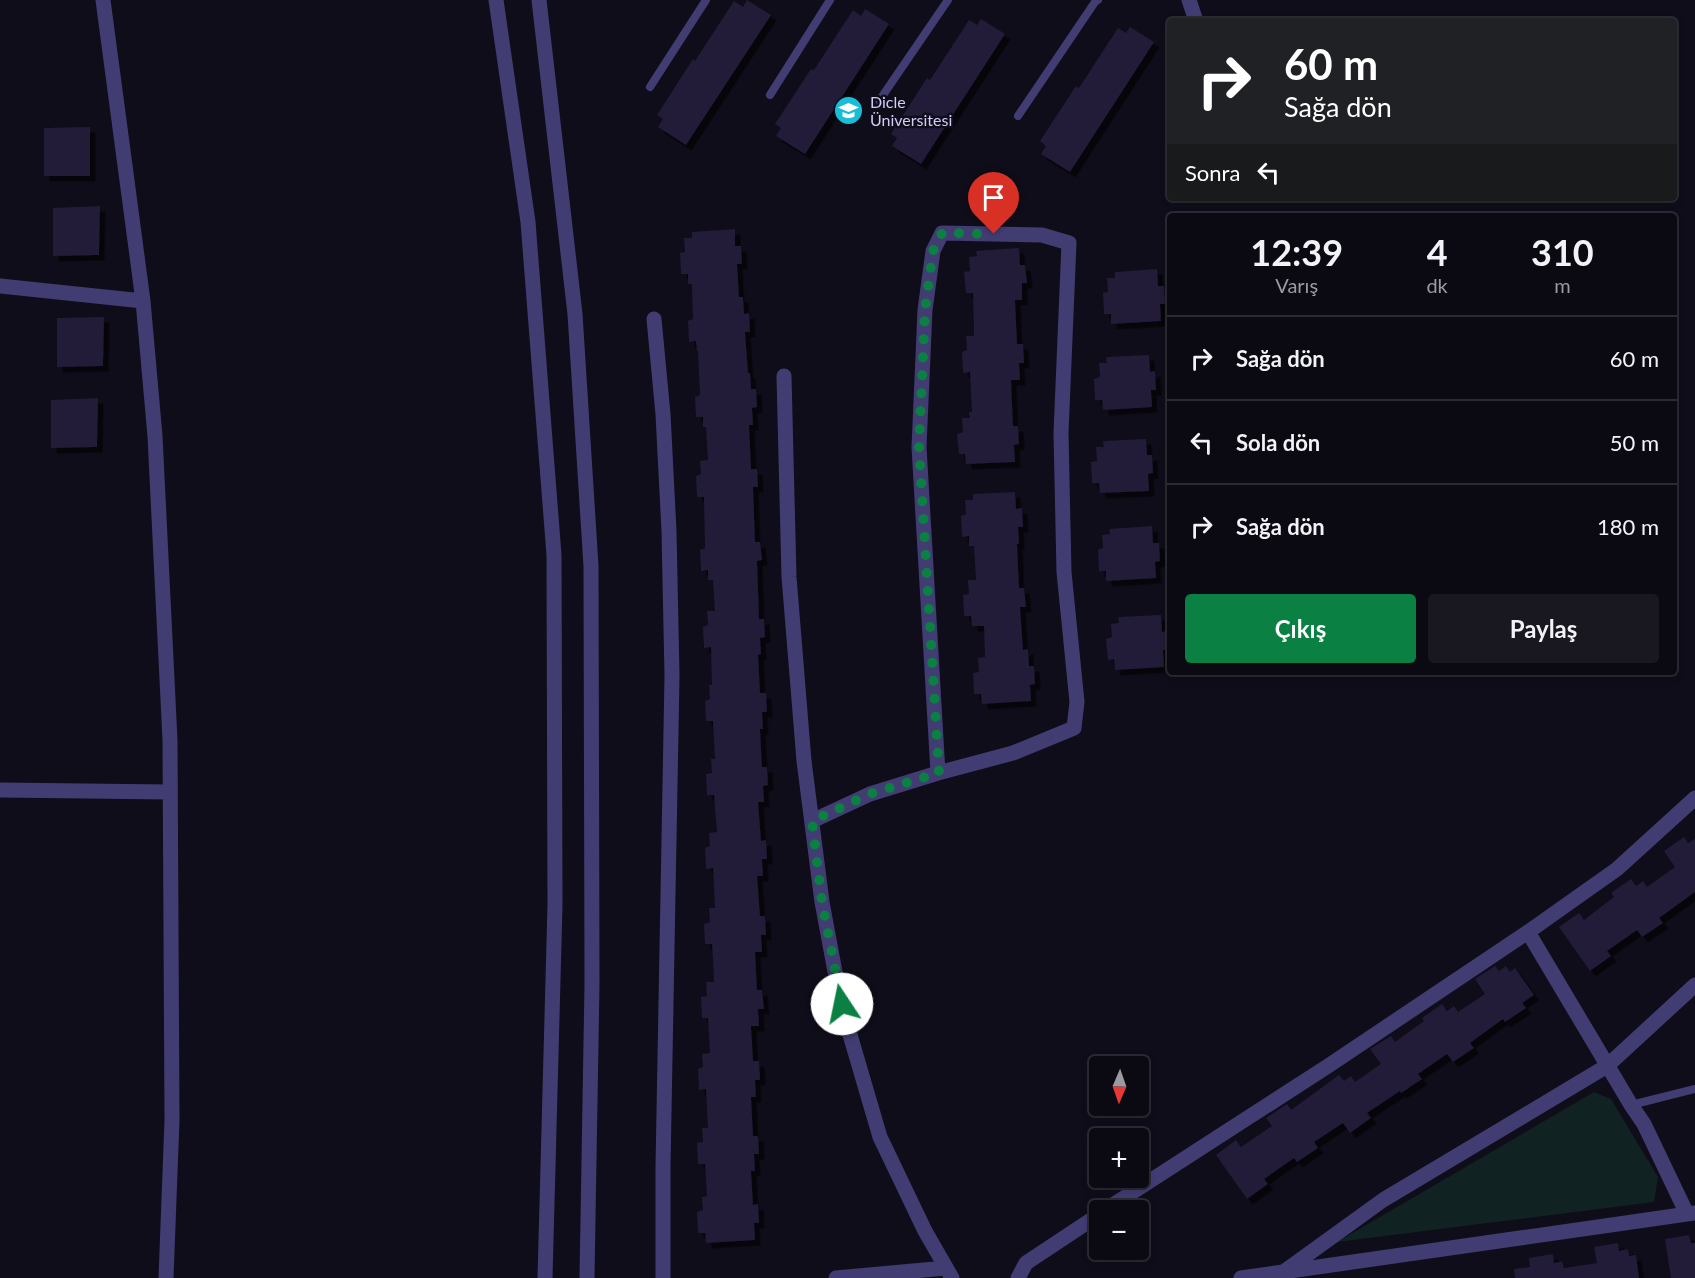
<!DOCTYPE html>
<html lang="tr">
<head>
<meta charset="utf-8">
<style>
  :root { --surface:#0b0a13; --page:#191821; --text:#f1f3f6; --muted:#9a9aa0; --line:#2b2b33; --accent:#0b8043 }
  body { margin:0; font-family:Lato,sans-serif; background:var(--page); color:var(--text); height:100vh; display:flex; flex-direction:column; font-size:22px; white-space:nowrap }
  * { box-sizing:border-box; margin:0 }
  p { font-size:20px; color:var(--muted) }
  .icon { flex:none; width:33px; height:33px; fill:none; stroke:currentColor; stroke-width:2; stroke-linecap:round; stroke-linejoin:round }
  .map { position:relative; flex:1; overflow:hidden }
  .details { position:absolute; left:1167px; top:213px; width:510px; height:462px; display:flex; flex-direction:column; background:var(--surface); border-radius:6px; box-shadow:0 3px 9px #0003,0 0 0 2px var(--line) }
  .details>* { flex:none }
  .guide { position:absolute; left:1167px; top:18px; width:510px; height:183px; border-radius:6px; box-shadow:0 3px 9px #0003,0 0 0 2px var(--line); background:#202124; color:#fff; overflow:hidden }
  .needle { width:39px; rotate:182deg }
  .controls { position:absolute; left:1089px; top:1056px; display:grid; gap:12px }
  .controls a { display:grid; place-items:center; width:60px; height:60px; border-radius:6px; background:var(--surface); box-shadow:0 3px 9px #0003,0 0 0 2px var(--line); font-size:30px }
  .pin { position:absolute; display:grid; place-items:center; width:51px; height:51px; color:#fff; margin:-62px -26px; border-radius:50% 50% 50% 0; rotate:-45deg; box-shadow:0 0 6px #0007 }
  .pin .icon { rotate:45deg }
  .me { position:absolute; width:66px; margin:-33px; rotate:349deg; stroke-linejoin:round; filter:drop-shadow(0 0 4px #0008) }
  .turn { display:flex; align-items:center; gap:21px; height:126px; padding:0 18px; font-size:27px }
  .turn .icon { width:78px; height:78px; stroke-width:2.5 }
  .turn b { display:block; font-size:42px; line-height:51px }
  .then { display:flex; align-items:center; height:57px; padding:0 18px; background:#0003; gap:12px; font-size:22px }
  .eta { display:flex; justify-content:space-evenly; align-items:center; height:102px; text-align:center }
  .eta b { font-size:36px; font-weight:700; line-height:42px }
  .cta { display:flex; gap:12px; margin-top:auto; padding:12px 18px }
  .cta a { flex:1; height:69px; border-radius:6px; background:var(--accent); color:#fff; font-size:24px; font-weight:700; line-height:69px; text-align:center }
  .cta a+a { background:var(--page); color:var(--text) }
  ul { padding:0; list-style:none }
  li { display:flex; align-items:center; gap:18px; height:84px; padding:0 18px; border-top:2px solid var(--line) }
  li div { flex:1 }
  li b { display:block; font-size:22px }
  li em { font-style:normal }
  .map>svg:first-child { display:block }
  .green { fill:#102222 }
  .building { fill:#221b38; filter:url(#shadow) }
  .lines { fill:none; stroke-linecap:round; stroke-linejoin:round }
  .service { stroke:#413d73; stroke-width:8 }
  .minor { stroke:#413d73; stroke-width:15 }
  .tertiary { stroke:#413d73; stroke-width:15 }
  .route { stroke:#0b8043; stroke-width:10; stroke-dasharray:0 18 }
  .labels { text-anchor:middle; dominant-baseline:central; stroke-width:5; stroke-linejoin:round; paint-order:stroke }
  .poi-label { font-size:16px; fill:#d2cbf9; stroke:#0f0d19; text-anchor:start }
</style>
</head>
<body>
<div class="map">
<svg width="1695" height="1278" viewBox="0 0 1695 1278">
  <defs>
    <filter id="shadow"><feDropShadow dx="5.5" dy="5.5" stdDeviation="0" flood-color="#0009"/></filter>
  </defs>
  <rect width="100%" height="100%" fill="#0f0d19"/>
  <path class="green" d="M1594,1092L1611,1099L1658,1177L1654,1202L1337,1242Z"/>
  <path class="building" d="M747,0L771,15L686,145L658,127L663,119L657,115L693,59L695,61L734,1L743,7Z
    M865,9L889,24L805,154L776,136L781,128L775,124L811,69L814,70L853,10L861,16Z
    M981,19L1005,34L921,164L892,146L897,138L891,134L927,78L930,80L969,20L977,25Z
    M1130,27L1154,42L1070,172L1041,154L1046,146L1040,141L1076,86L1079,88L1118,28L1126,33Z
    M90,127V176H44V128Z
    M100,206L99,255L53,256V208Z
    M735,229V246H741L742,264H737L739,297H743L744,314L749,313L750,332H745L748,373H750L751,389H756L757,407L752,408L753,425H749L751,469H757L758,487H753L755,542H760L762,560L757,561L759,619H764L765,637L760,638L761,654L758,655L760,693H766L767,712H762L763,729H760L762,767H767L768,785L763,786L764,802H758L761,841L766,840L767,859H762L763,876H757L760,916H765L766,935H761L762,952H755L757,990H762L764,1009H758L759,1026H751L753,1061H759L760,1080H755L756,1097H751L753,1136H758L759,1154H754L755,1171H751L753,1205L758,1204L759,1223H754L755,1240L706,1243L705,1233H698L697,1212L703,1210L702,1197L707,1196L705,1164H698L697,1143L703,1142L702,1128H708L706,1089L699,1090L698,1069L703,1067L702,1054L710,1053L708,1018H702L701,997L707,996L706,982H714V976L712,944H705L704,924L710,922L709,908H715L713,868L706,869L705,848L710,846L709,833L717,832L714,795H707L706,774L712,773L711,759H715L713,721H706L705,701L710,699L709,685H712L711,647L704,648L703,627L708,625L707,611H715L713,580H708V570L701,571L700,550L705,548L704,497H697L696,476L701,474L700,461L708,460L706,427H703V417H696L695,397L700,395L698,351H697L696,341L689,342L688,321L693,319L692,284H688V274H681L680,253L685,252L684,238H692V232Z
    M1019,248L1020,265H1025L1027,283H1022V300H1015L1017,344H1023L1024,363H1019L1020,380H1011L1013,426H1018L1019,444L1014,445L1015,462L966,464L965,454H959L957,434L963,432L962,418H970L969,412H972L970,372L963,373L962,352L967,350L966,336H974V330L973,293H966L964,272L970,271L969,257L977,256L976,251Z
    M1157,269L1158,286H1164L1165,304H1160L1161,321L1111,324V314H1104L1103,293L1108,292L1107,278H1115V272Z
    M104,317L103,366L57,367V318Z
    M1149,355L1150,372L1155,371L1156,390H1151L1152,407L1103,410L1102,400H1095L1094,379L1100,377L1099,363H1107L1106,357Z
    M98,398L97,447L51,448V400Z
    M1146,439L1147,455H1152L1153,473L1148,474L1149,491L1100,493L1099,483H1092L1091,462L1097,461L1096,447H1104L1103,441Z
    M1015,492L1016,509L1022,508L1023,527H1018L1019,544H1017L1019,588H1024L1026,607H1020L1023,650L1028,649L1029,666H1034L1035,684L1030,685L1031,701L982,704L981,694H974L973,673L979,672L978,658L985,657L984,626H972L971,616H964L963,595L969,594L968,580H976L974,546H969V536L962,537L961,516L966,514L965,500H973V494Z
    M1152,526L1153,543H1159L1160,561L1155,562L1156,578L1106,581V571H1099L1098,550L1103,548L1102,535L1110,534L1109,529Z
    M1161,615L1162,632L1167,631L1168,650H1163L1164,667L1115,670L1114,659L1108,660L1106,639L1112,637L1111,624L1119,623L1118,617Z
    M1684,837L1688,843L1695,839V892L1659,918L1663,923L1642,937L1637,930L1607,951L1611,956L1590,971L1559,927L1579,913L1584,920L1614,897L1611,893L1631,879L1636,886L1643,881L1647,887L1675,867L1664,851Z
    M1495,966L1499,971L1506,966L1510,972L1515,968L1534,995L1522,1003L1526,1008L1505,1022L1503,1019L1470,1043L1474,1048L1453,1062L1447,1054L1418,1074L1422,1079L1401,1093L1400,1091L1367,1113L1371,1118L1350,1133L1343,1123L1314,1142L1318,1148L1297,1162L1294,1158L1264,1179L1268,1184L1247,1199L1216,1155L1236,1140L1241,1147L1272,1126L1266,1118L1287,1104L1291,1110L1339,1075L1344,1081L1351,1076L1355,1082L1381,1064L1370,1049L1391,1036L1395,1042L1424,1021L1422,1018L1442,1004L1447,1011L1454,1006L1458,1012L1485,994L1475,979Z
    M1689,1235L1691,1243H1695V1278H1671L1665,1239Z
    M1618,1243L1619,1251L1628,1249L1629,1256L1636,1255L1639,1278H1515L1514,1269L1530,1267L1529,1258L1553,1254L1554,1263L1562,1261L1564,1268L1597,1263L1594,1247Z"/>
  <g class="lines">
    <path class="service" d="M650,87L706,0
      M770,95L830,0
      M879,101L948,0
      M1018,116L1095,2L1098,0
      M1631,1105L1695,1089"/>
    <path class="minor" d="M103,0L143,301L155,436L170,740L172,1120L166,1278
      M1189,0L1196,21
      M0,286L143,301
      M654,319L663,414L669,531L672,676L663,1167V1278
      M784,376L789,577L804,761L822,902L841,1004L880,1137L925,1231L952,1278
      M0,790L170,792
      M812,821L870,794L938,773L1013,753L1074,728L1077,702L1064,572L1061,433L1069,243L1042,235L942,233L933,251L925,310L919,447L938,773
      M1528,932L1631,1105L1644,1124L1687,1214
      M1105,1210L1328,1066L1528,932L1617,869L1695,798
      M1282,1273L1383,1200L1607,1066L1695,985
      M836,1278L946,1268
      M1018,1278L1026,1263L1100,1214
      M1241,1278L1695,1213"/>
    <path class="tertiary" d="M496,0L528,222L554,555L555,905L545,1278
      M539,0L575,314L591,566L592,984L587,1278"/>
  </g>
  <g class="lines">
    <path class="route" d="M842,1004L822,902L812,821L870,794L939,773L919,447L925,310L933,251L942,233L994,234"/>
  </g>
  <defs>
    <symbol id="university-disc" viewBox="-11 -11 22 22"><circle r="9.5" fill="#1abdd5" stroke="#0f0d19"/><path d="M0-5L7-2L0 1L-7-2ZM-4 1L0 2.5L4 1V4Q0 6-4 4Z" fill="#fff"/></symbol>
  </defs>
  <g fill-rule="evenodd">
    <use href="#university-disc" x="832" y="94" width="33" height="33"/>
  </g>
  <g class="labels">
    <g class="poi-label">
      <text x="870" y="101">Dicle<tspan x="870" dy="18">Üniversitesi</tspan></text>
    </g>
  </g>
</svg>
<div class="controls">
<a><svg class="needle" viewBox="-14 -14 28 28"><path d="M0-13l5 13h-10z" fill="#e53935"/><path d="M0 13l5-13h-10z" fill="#9a9aa0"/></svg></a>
<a>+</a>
<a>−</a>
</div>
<div class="pin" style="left:994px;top:234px;background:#d93025"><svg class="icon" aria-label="arrive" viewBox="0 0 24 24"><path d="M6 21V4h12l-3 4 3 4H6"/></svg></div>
<svg class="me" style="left:842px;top:1004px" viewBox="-20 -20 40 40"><circle r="19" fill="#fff"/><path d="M0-13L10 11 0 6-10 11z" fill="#0b8043"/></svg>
<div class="guide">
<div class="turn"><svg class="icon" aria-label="right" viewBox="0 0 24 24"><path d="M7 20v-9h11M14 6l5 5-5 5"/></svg><div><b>60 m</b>Sağa dön</div></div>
<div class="then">Sonra<svg class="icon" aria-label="left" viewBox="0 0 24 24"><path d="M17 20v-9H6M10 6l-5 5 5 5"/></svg></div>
</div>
<section class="details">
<div class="eta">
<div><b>12:39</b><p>Varış</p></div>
<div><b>4</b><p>dk</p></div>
<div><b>310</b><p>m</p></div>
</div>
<ul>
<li><svg class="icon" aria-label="right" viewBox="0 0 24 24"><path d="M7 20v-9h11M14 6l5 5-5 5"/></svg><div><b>Sağa dön</b></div><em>60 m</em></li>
<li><svg class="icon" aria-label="left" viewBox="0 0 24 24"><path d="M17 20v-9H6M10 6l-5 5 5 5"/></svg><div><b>Sola dön</b></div><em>50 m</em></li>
<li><svg class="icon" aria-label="right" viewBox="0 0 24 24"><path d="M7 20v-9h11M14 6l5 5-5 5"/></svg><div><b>Sağa dön</b></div><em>180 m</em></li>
</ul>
<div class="cta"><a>Çıkış</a><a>Paylaş</a></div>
</section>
</div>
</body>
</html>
